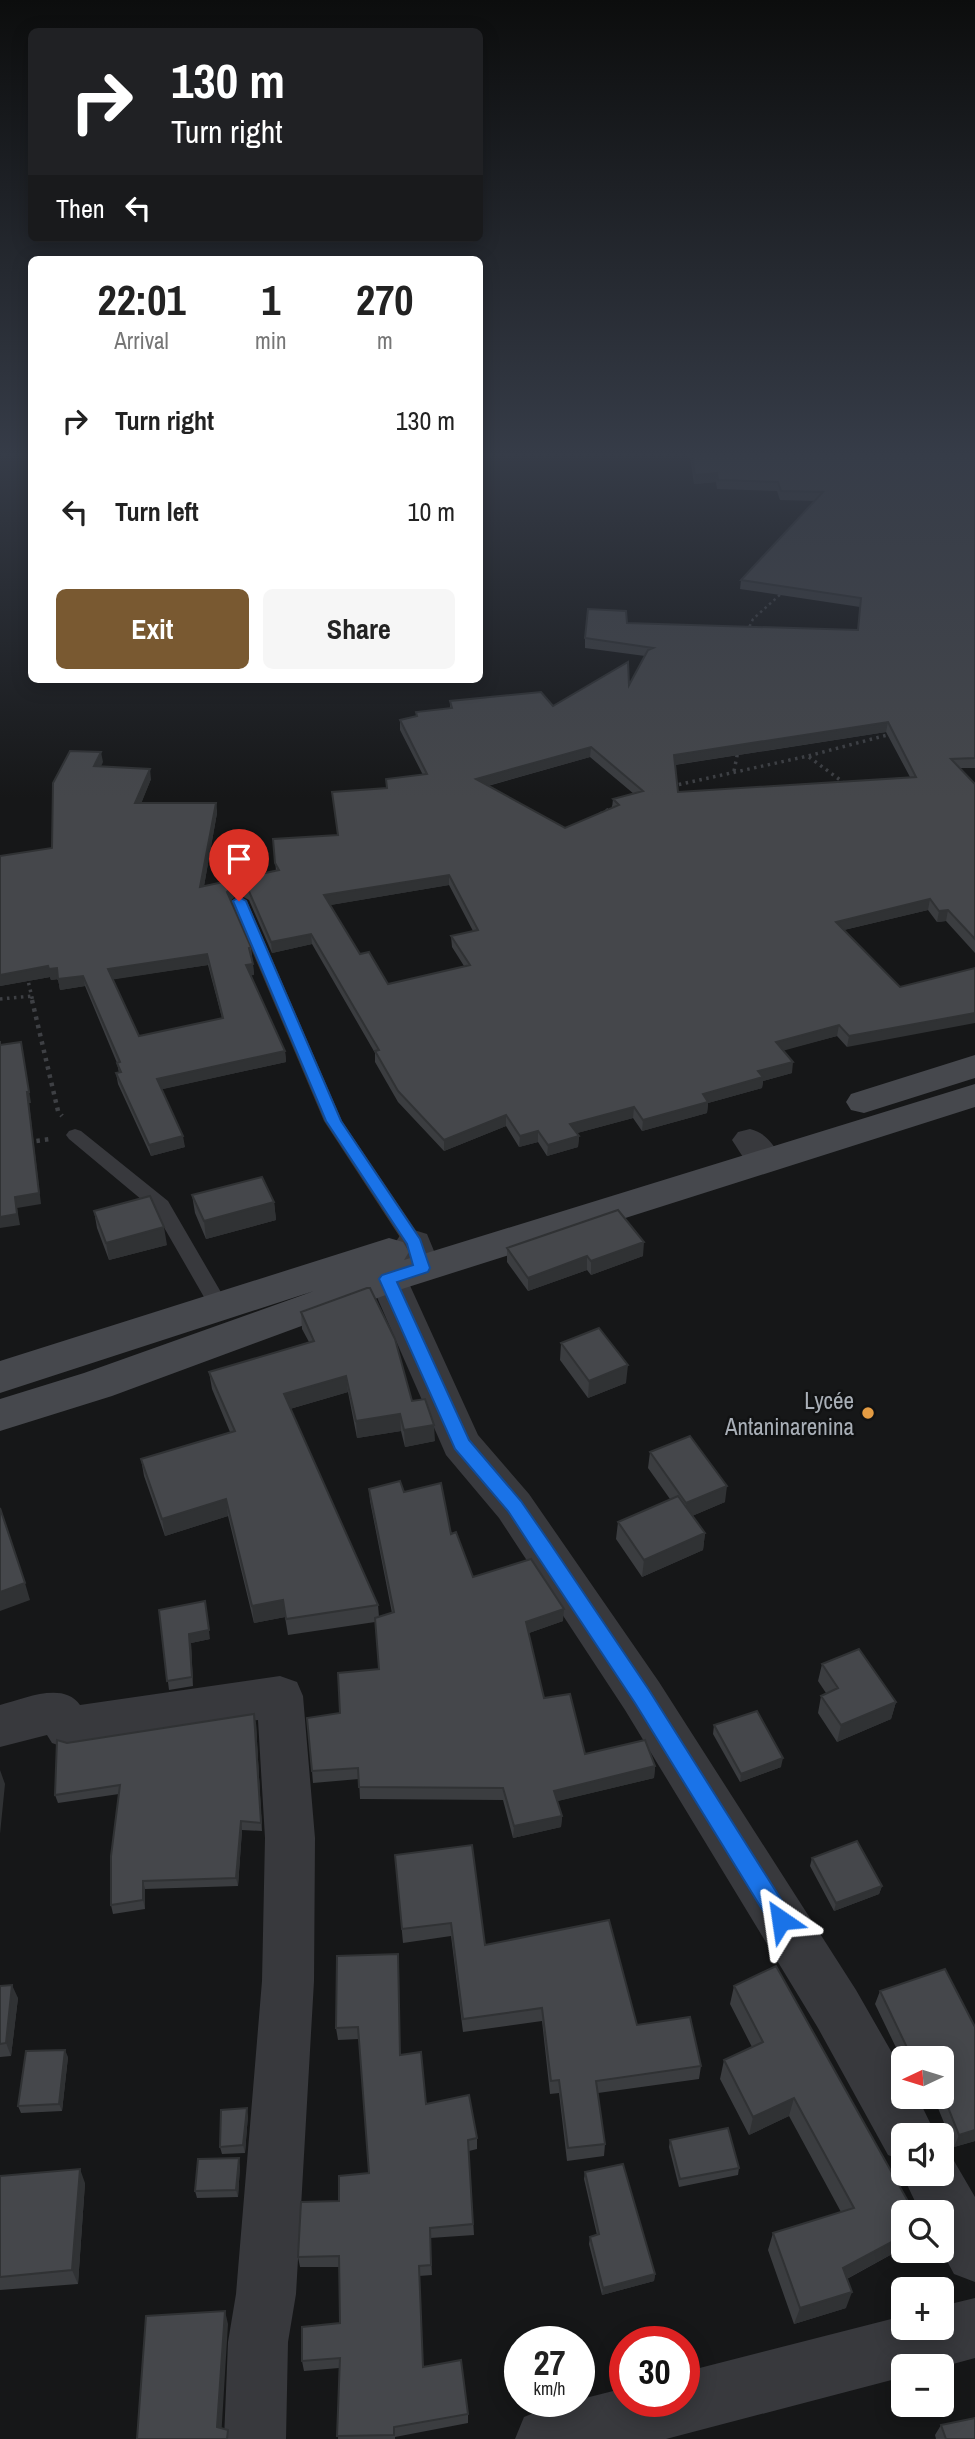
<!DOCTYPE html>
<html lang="en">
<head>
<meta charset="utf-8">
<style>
  :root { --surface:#fff; --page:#f6f6f6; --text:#222; --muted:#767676; --accent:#795931 }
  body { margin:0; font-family:"Archivo Narrow",sans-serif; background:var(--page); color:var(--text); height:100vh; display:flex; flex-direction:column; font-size:26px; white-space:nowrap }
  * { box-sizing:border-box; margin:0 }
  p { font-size:23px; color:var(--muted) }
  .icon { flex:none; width:38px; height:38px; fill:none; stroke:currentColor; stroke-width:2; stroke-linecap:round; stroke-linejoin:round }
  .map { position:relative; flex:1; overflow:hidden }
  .drawer { position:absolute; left:28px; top:256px; width:455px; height:427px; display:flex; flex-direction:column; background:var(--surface); border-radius:10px; box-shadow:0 4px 18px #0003 }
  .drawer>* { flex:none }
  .top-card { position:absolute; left:28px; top:28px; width:455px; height:214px; border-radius:10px; box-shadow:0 4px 18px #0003; background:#202124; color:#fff; overflow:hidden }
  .needle { width:46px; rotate:266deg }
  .tools { position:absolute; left:891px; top:2046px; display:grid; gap:14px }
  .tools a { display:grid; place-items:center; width:63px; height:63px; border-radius:10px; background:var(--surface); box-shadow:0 4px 18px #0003; font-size:35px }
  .speed { position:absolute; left:504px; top:2326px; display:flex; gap:14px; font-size:35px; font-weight:700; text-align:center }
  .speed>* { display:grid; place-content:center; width:91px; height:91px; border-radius:50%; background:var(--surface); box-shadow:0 4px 18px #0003; line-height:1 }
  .speed small { font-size:18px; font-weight:400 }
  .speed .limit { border:10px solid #d22; background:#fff; color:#111 }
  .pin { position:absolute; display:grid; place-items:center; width:60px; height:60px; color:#fff; margin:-72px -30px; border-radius:50% 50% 50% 0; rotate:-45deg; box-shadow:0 0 7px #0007 }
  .pin .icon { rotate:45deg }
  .me { position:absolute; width:77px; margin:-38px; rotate:328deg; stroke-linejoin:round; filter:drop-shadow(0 0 5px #0008) }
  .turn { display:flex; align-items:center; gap:24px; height:147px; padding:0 28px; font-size:32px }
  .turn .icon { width:91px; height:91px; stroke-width:2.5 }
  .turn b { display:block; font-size:49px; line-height:60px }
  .then { display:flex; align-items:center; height:66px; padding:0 28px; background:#0003; gap:14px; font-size:26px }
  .eta { display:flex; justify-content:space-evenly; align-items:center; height:119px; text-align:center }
  .eta b { font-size:42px; font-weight:800; line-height:49px }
  .button { display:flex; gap:14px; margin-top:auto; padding:14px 28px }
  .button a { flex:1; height:80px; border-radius:10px; background:var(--accent); color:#fff; font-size:28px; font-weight:800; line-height:80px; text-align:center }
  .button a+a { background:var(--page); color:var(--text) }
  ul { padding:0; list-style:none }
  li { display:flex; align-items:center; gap:21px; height:91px; padding:0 28px }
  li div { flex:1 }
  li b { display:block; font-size:26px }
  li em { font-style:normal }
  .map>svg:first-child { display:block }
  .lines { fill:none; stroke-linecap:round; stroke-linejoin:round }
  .path-far2 { stroke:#3e4044; stroke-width:2.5; stroke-dasharray:2.5 3.5; stroke-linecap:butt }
  .path-far1 { stroke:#3e4044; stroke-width:3.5; stroke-dasharray:2.5 4.5; stroke-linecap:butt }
  .path { stroke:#3e4044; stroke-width:4.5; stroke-dasharray:3.5 5; stroke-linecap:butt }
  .lane { fill:#38393d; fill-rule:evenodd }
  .street { fill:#38393d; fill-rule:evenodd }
  .secondary { fill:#46484d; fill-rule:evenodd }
  .wall { fill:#3b3d40; fill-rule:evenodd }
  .shaded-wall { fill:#303234 }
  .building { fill:#45474b; stroke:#303234; stroke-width:2; fill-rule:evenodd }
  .route { fill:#1a73e8; stroke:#114b97; stroke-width:2 }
  .poi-dot { fill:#e49c43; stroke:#111213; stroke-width:2.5 }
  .labels { text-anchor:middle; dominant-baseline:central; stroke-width:5; stroke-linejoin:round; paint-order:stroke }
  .poi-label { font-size:23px; fill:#a9afb7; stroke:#111213; text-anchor:end }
</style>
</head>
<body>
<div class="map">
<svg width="975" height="2439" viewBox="0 0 975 2439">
  <rect width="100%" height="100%" fill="#161718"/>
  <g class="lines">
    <path class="path-far2" d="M747,632L753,619L783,592"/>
    <path class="path-far1" d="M809,757L847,785
      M734,771L738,751
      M672,786L808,756L891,734
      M600,814L617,805
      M27,976L33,1002
      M0,999L33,996"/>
    <path class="path" d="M32,1000L58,1111L62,1116
      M28,1142L51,1139"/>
    <path class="lane" d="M239,896L247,901L342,1121L421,1238L424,1243L421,1248H407L324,1121L231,901Z
      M75,1129L81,1131L168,1201L229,1306L226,1311L219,1313L212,1311L154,1210L69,1139L66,1135L69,1131Z"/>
    <path class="street" d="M750,1129C767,1133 774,1146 783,1160L778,1168C751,1175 745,1160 732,1140L738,1132Z
      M414,1230L427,1234L441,1268L435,1277L422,1281L409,1277L395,1243L401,1234Z
      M388,1266L401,1270L407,1279L478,1435L529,1494L659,1682L856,1990L903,2072V2096H917L936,2135H903V2161L888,2155L818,2028L625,1710L499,1518L446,1455L369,1279L375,1270Z
      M280,1676L297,1682L303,1696L315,1838L314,1981L296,2294L288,2342L286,2439H224L228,2342L236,2294L262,1981L265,1838L258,1720L69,1749L52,1743L47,1735L0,1747V1705C24,1699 63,1681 80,1705Z
      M942,2150L950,2154L975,2197V2282L954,2274L941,2250L942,2212H920L902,2174L903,2170V2174H942Z
      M975,2298V2358L942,2367L903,2366V2377L666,2439H515L524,2417L546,2408L625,2388V2401H684V2372L903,2316V2328H942V2306Z"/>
    <path class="secondary" d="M975,1055V1078L864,1113L851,1110L846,1102L851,1094Z
      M975,1084V1107L402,1289L112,1396L0,1431V1399L84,1373L314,1291L0,1393V1361L389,1238L403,1242L409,1252L404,1260Z"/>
  </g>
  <path class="wall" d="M690,456H975V768H960L975,784V953L946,921L937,922L928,910L844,930L900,987L847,1047L837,1036L783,1050L792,1073L763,1081L762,1088L708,1103L707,1113L642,1131L633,1118L577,1133L579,1136L578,1147L547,1156L538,1142L519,1147L506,1126L444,1151L398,1102L375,1062V1053L312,944L272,953L249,900L238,894L231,900L251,947L254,975H250L285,1051L286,1062L162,1089L185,1147L151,1156L118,1084L116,1073H119L117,1063L85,986L60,990L58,979L51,980L50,977L0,986V856L52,848L103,762L101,766L151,779L141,803H216L217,813L204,886L276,871L273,839L338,835L332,792L386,788V779L423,775L400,730V720L416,716V712L450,709V701L553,706L629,685L645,656L585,648V638L627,623L858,630L860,607L740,589L741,580L815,501L780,500L777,491L717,489L716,482L694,484ZM886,732L910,777L678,792L675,765ZM590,757L634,794L613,799L612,808L565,828L488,786ZM449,885L473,931L451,936L452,947L464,966L388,984L360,954L330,905ZM208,965L222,1018L139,1036L113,979Z
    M192,1195L274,1202L276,1220L206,1239L195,1213Z
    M94,1211L167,1245L109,1260L97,1228Z
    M507,1248L643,1256L591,1275L587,1270L528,1291L507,1262Z
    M301,1312L412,1401L435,1441L405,1447L401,1431L357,1438L348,1392L290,1409L378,1605L379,1617L392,1613L370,1501L369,1489L404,1492L451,1534L473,1577L563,1621L529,1633L544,1698L585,1754L655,1766L654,1778L557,1801L562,1816L561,1827L513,1838L503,1800L360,1799L359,1779L313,1783L312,1771L340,1713L379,1669L375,1622L288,1635L285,1617L254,1623L228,1516L165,1536L144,1476L141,1459L230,1432L212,1389L209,1372L309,1342L302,1329Z
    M561,1343L626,1383L588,1398L560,1360Z
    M650,1452L725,1502L692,1516L705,1533L703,1550L642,1577L616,1539L618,1522L670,1499L648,1468Z
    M159,1610L210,1639L191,1643L193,1686L169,1690Z
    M822,1664L896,1702L891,1719L837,1742L818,1713L821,1696L826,1693L818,1681Z
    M256,1723L262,1831L242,1830L238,1886L145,1889V1909L113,1914L111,1905L119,1794L58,1803L55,1795L67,1743Z
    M714,1725L781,1767L740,1782L713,1734Z
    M395,1855L485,1945L637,2025L701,2066L699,2079L598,2093L605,2144L604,2156L567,2161L559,2093L550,2094L542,2021L463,2032L451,1936L403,1943Z
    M812,1858L882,1886L879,1894L834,1911L810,1866Z
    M398,1954L400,2055L426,2104L477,2138V2149L469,2151L474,2235L430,2238L432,2275L419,2276L423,2367L468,2414V2423L395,2437V2439H338L339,2368L304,2371L302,2361L340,2323V2267H300L298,2257L339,2201L369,2173L359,2039L338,2040L336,2028Z
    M0,1986L18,1998L11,2056L0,2057Z
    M734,1986L903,2212V2248L847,2279L846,2308L794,2324L768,2250L773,2233L841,2212L789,2116L749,2135L720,2079L724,2060L752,2047L730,2004Z
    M880,1991L975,2027V2141L954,2147L933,2096H942V2058H903V2062L875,2004Z
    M68,2057L62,2111L21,2113L18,2106Z
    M248,2115L245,2153L222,2154L220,2147Z
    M670,2140L739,2168L738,2175L679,2187L669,2147Z
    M240,2166L238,2197L197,2198L195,2191Z
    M585,2172L655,2274L654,2281L602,2295L589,2244L590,2237L597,2235L584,2179Z
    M0,2176L85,2183L78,2284L0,2290Z
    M941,2425L975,2439H936L935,2435Z"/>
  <path class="shaded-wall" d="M717,473L716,482L694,484L695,475Z
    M888,722L886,732L673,765L674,755Z
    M591,747L590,757L476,789V779Z
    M101,752L103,762L96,776L94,766Z
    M150,769L151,779L137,814L135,803Z
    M216,803L217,813L202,897L200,887Z
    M449,875V885L325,906L324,895Z
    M236,883L238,894L229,902L227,892Z
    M930,899L928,910L835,932L836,922Z
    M948,910L946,921L937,922L939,911Z
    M311,934L312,944L272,953L271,942Z
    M207,954L208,965L110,980L108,969Z
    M253,964L254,975L247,976L246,965Z
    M48,966L57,968L59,979L51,980L50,977L0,986V975Z
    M83,976L85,986L60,990L58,979Z
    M975,1013V1023L847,1047L849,1036Z
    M839,1025L837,1036L775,1053L776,1042Z
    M285,1051L286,1062L159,1090L157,1079Z
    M23,1053L31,1103H29L41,1204L17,1208L20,1225L0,1228V1217L15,1197L27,1092Z
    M793,1062L792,1073L763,1081L762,1088L708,1103L707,1113L642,1131L643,1120L703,1094L758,1071Z
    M634,1107L633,1118L570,1135V1124Z
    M506,1115V1126L444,1151V1140Z
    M538,1131V1142L519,1147L520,1136Z
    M183,1136L185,1147L151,1156L149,1145Z
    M579,1136L578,1147L547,1156L548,1145Z
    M274,1202L276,1220L206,1239L204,1221Z
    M164,1227L167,1245L109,1260L106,1243Z
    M644,1242L643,1256L591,1275V1261Z
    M587,1256V1270L528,1291V1278Z
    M628,1365L626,1383L588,1398L589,1381Z
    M346,1376L348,1392L286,1410L284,1394Z
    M400,1414L401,1431L357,1438L356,1421Z
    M434,1425L435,1441L405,1447L404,1430Z
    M727,1486L725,1502L685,1519L686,1503Z
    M226,1499L228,1516L165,1536L162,1519Z
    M705,1533L703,1550L642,1577L644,1560Z
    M25,1583L30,1600L0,1611V1592Z
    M283,1600L285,1617L254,1623L252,1606Z
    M205,1601L210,1639L191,1643L193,1686L192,1677L189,1634Z
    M564,1609L563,1621L526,1634V1622Z
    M896,1702L891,1719L837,1742L841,1725Z
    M254,1714L256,1723L262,1831L261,1823Z
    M783,1758L781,1767L740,1782L741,1774Z
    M655,1766L654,1778L554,1802V1791Z
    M0,1770L5,1784L0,1834Z
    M562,1816L561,1827L513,1838L514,1826Z
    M241,1821L242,1830L238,1886L236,1878Z
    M143,1881L145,1889V1909L143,1900Z
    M882,1886L879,1894L834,1911L836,1903Z
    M398,1954L399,1966L400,2067V2055Z
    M12,1985L18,1998L11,2056L6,2043Z
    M65,2050L68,2057L62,2111L59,2104Z
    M794,2098L789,2116L749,2135L753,2117Z
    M247,2108L248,2115L245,2153L243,2145Z
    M975,2130V2141L954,2147L959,2135Z
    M239,2158L240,2166L238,2197L236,2190Z
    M80,2169L85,2183L78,2284L72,2270Z
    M903,2236V2248L837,2284L843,2268Z
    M655,2274L654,2281L602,2295L603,2288Z
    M852,2292L846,2308L794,2324L800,2308Z
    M225,2311L228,2324L221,2439L217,2427Z"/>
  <path class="building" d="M692,456H975V758L951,759L975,784V939L948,910L939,911L930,899L836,922L900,987L975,968V1013L849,1036L839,1025L776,1042L793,1062L758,1071L763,1077L703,1094L708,1102L643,1120L634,1107L570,1124L579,1136L548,1145L538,1131L520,1136L506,1115L444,1140L398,1091L375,1051L379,1050L311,934L271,942L248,889L236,883L227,892L251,947L249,948L253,964L246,965L285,1051L157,1079L183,1136L149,1145L116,1073L121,1072L117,1063L120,1062L83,976L58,979L57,968L49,969L48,966L0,975V856L52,848L53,783L70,751L101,752L94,766L150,769L135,803H216L200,887L279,870L275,863L273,839L338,835L332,792L387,788L386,779L427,774L400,720L417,716L416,712L452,708L450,701L541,692L553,706L628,662L629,685L648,650L653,648L585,638L588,609L626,611L627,623L858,630L861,598L741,580L823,492L781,491L778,482L718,480L717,473L695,475ZM888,722L916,777L678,792L674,755ZM591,747L643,791L613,799L619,805L565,828L476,779ZM449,875L478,930L451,936L470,965L388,984L369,952L360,954L324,895ZM207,954L223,1018L139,1036L108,969Z
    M0,1041V1045L21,1042L29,1092H27L39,1193L15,1197L17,1214L0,1217Z
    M262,1177L274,1202L204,1221L192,1195Z
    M150,1196L164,1227L106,1243L94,1211Z
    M618,1210L644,1242L591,1261L587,1256L528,1278L507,1248Z
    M367,1288H370L395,1339L412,1401L425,1399L434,1425L404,1430L400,1414L356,1421L346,1376L284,1394L378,1605L286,1619L283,1600L252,1606L226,1499L162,1519L141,1459L235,1431L209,1372L314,1341L301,1312Z
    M599,1328L628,1365L589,1381L561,1343Z
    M690,1436L727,1486L686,1503L650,1452Z
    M400,1481L404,1492L441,1483L451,1534L456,1532L473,1577L531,1559L564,1609L526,1622L544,1698L570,1694L585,1754L645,1740L655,1766L554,1791L562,1816L514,1826L503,1788L359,1787L358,1768L312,1771L307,1718L340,1713L338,1673L379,1669L375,1618L394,1612L369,1489Z
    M678,1496L705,1533L644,1560L618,1522Z
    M0,1508L25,1583L0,1592Z
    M205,1601L209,1630L189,1634L192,1677L167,1681L159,1610Z
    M859,1649L896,1702L841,1725L821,1696L838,1688L822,1664Z
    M757,1711L783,1758L741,1774L714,1725Z
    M254,1714L261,1823L241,1821L236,1878L143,1881V1900L111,1905V1856L120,1785L55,1795L57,1740L67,1743Z
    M857,1841L882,1886L836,1903L812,1858Z
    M472,1845L485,1945L609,1920L637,2025L690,2017L701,2066L596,2081L605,2144L568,2148L559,2080L551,2081L542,2008L463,2019L451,1923L402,1929L395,1855Z
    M398,1954L400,2055L421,2052L426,2104L469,2095L477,2138L468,2140L473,2224L430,2228L431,2265L419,2266L423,2367L461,2360L468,2414L394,2427V2435L337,2436L340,2358L302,2361V2327L340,2323L339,2256L298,2257L301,2202L339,2201V2176L369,2173L358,2027L336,2028L337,1956Z
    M776,1966L914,2212H903V2236L843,2268L852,2292L800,2308L773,2233L854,2208L794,2098L753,2117L724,2060L763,2042L734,1986Z
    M945,1969L975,2027V2130L959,2135L942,2092V2058H912L880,1991Z
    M12,1985L6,2043L0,2044V1986Z
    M65,2050L59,2104L18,2106L26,2051Z
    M247,2108L243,2145L220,2147L221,2110Z
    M728,2128L739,2168L680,2179L670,2140Z
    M239,2158L236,2190L195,2191L198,2159Z
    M623,2164L655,2274L603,2288L590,2237L599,2234L585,2172Z
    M80,2169L72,2270L0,2277V2176Z
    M225,2311L217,2427L228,2430L227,2439H137L146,2316Z
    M975,2418V2439H946L941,2425Z"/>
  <linearGradient id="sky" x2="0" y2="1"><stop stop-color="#0c0d0d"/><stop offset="0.57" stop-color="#363c48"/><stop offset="1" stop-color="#363c48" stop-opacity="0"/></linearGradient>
  <rect width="975" height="798" fill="url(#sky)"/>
  <path class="route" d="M239,897L246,901L341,1121L420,1239L430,1268L428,1272L397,1282L469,1440L521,1501L550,1543L649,1690L789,1912L792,1920L789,1927L781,1930L773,1927L635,1703L536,1554L508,1511L455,1449L379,1279L382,1275L413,1265L407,1244L326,1121L233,901Z"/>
  <circle class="poi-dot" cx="868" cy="1413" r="7"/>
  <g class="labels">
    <g class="poi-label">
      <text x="854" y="1400">Lycée<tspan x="854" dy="26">Antaninarenina</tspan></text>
    </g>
  </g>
</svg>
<div class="tools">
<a><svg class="needle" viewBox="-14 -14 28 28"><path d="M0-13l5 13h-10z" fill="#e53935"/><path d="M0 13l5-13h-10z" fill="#767676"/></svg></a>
<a><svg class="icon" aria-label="sound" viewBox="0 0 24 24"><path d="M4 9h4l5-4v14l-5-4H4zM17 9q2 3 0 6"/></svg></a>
<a><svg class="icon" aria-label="search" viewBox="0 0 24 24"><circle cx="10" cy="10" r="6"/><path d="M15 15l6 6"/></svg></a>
<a>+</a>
<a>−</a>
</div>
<div class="speed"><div>27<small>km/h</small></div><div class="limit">30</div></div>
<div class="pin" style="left:239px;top:901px;background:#d93025"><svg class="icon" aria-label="arrive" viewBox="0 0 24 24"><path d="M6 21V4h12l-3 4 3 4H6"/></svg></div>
<svg class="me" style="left:781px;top:1920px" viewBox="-20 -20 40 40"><path d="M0-17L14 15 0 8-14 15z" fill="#1a73e8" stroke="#fff" stroke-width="4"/></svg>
<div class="top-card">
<div class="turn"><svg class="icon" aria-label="right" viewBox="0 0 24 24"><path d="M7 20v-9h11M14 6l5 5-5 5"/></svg><div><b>130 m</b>Turn right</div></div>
<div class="then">Then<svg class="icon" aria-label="left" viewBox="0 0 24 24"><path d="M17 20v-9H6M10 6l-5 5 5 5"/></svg></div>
</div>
<section class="drawer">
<div class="eta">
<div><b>22:01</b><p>Arrival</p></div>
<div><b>1</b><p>min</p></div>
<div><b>270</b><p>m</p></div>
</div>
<ul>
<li><svg class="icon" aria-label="right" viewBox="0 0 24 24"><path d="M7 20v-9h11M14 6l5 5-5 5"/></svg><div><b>Turn right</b></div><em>130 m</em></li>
<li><svg class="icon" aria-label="left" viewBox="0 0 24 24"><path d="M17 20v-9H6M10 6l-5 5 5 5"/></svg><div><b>Turn left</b></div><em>10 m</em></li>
</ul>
<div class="button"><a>Exit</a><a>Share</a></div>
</section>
</div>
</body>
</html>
